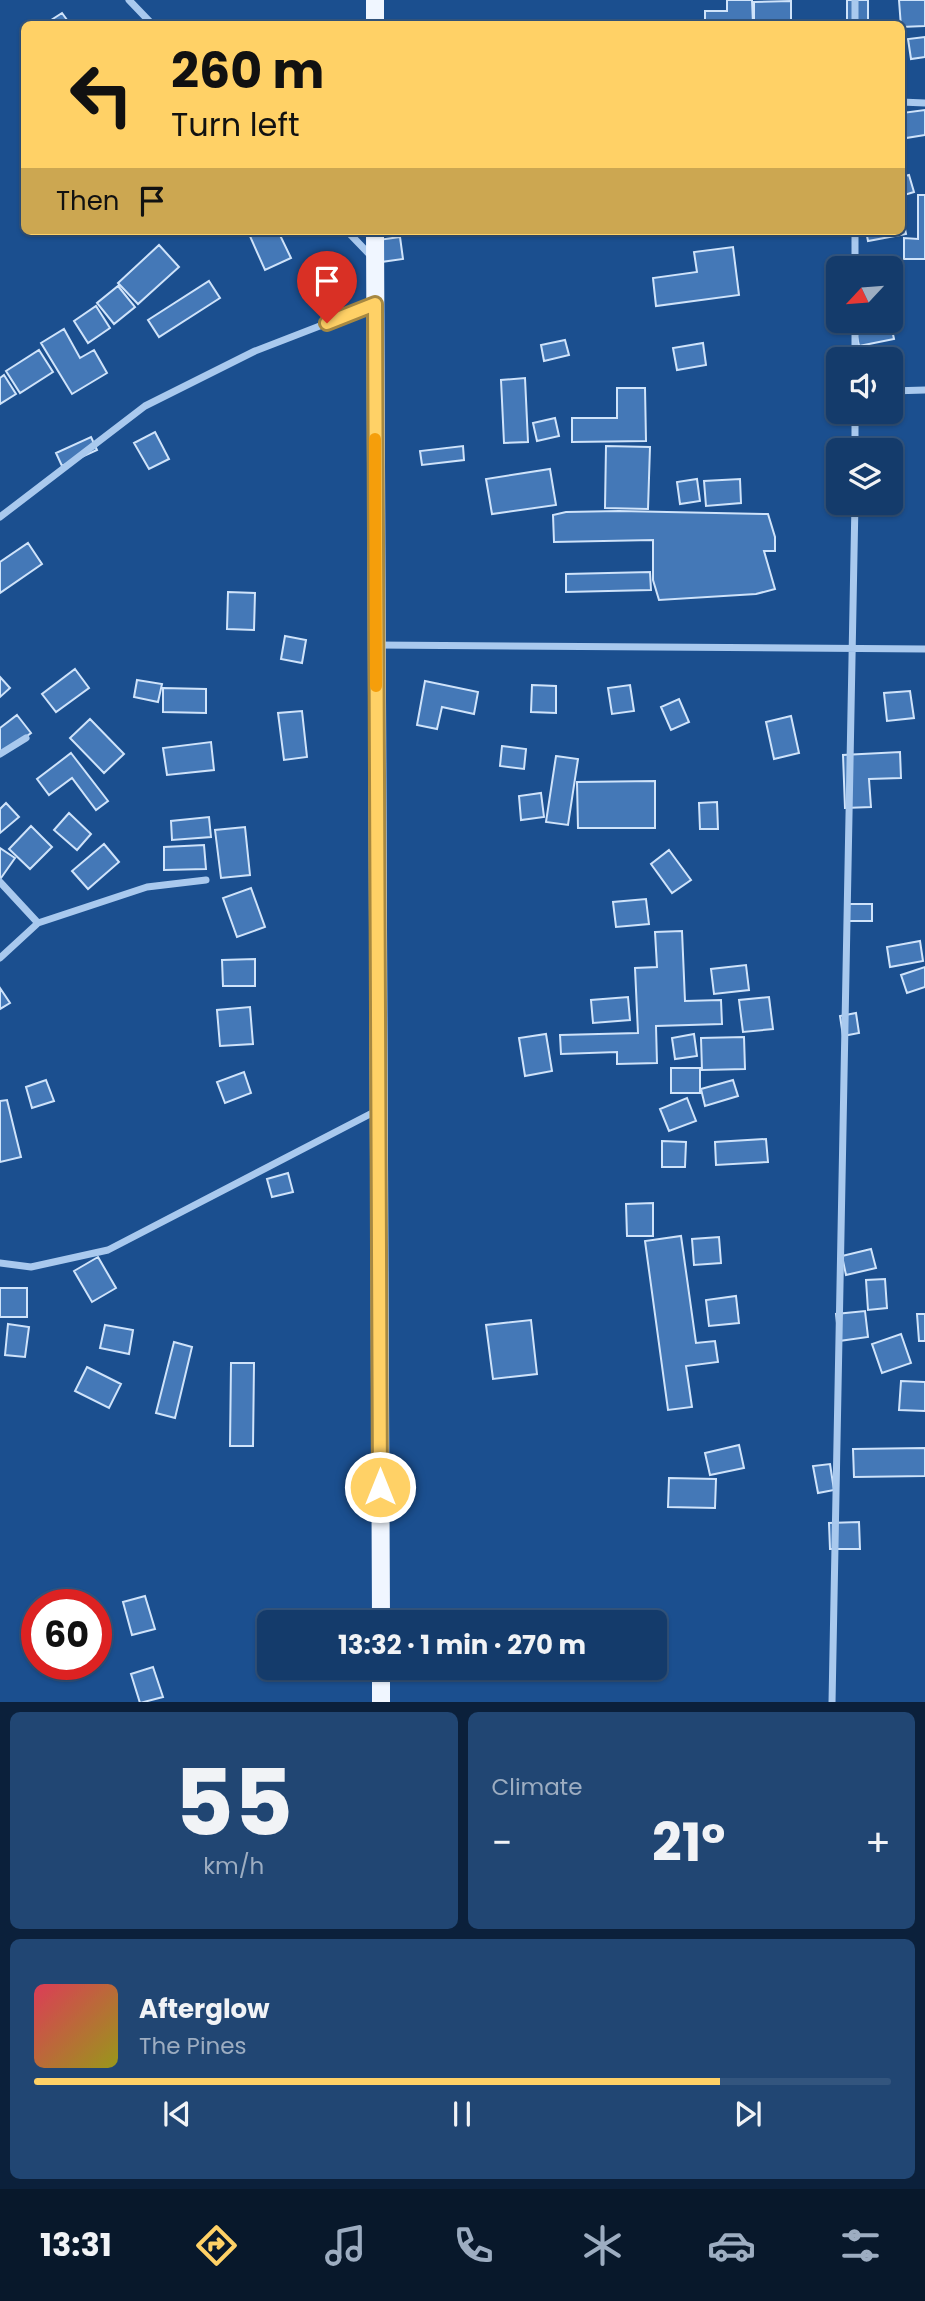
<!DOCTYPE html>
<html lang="en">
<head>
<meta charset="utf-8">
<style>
  body { margin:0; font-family:Poppins,sans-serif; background:#214673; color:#f1f3f6; height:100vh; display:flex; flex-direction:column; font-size:26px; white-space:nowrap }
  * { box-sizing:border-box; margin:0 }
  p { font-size:23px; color:#9dadc1 }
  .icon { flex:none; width:38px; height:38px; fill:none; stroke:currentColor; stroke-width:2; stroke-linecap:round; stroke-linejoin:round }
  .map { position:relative; height:1702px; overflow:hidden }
  .drawer { display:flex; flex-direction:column; gap:10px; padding:10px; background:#0b203b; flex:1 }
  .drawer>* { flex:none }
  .banner { position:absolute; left:21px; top:21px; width:884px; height:214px; border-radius:10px; box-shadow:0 2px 5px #0004,0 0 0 2px #33557e; background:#ffd166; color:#111; overflow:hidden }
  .needle { width:46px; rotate:244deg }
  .buttons { position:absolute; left:826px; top:256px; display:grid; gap:14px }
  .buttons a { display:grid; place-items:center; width:77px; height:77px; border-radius:10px; background:#143b6b; box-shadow:0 2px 5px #0004,0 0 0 2px #33557e; font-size:35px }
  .speed { position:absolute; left:21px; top:1589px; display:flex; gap:14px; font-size:35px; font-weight:700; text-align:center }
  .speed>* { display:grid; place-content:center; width:91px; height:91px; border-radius:50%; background:#143b6b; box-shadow:0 2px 5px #0004,0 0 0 2px #33557e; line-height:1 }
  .speed .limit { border:10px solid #d22; background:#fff; color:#111 }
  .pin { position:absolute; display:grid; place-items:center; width:60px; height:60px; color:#fff; margin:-72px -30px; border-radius:50% 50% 50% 0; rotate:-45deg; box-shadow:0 0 7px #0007 }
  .pin .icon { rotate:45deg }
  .me { position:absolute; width:77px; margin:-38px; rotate:0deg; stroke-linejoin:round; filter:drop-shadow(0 0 5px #0008) }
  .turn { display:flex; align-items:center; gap:24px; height:147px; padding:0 35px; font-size:32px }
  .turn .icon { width:91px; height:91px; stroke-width:2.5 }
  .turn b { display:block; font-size:49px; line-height:60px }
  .then { display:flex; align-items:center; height:66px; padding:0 35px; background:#0003; gap:14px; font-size:26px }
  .big { font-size:52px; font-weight:700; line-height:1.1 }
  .drawer .widget { flex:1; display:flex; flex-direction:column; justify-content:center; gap:10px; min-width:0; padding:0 24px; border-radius:10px; background:#214673 }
  .drawer .dial { align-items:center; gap:0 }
  .dial b { font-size:91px; line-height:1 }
  .song { display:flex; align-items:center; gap:21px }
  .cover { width:84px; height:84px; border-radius:10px; background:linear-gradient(135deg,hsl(350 70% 55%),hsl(60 70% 35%)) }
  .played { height:7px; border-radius:4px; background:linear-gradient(90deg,#ffd166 80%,#33557e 80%) }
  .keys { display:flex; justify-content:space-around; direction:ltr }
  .heat { display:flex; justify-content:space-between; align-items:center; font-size:38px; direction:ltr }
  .drawer .tiles { flex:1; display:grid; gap:10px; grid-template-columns:1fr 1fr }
  .widget:last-child { grid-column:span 2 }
  .trip { position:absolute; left:257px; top:1610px; width:410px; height:70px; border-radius:10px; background:#143b6b; box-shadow:0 2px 5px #0004,0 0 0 2px #33557e; font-weight:700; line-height:70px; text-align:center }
  .tabs { display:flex; height:112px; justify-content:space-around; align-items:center; background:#08182b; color:#9dadc1 }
  .tabs .icon { width:49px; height:49px }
  .tabs .active { color:#ffd166 }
  .tabs b { font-size:32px; color:#f1f3f6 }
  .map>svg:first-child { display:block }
</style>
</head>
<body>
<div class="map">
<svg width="925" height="1703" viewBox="0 0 925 1703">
  <rect width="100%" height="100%" fill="#1b4f8f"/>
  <!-- building -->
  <path fill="#4478b7" stroke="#cfe3fa" stroke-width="2" d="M 727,0 L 752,0 L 753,24 L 705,24 L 705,11 L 727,11 Z
    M 847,0 L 868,0 L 868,24 L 847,24 Z
    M 899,0 L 925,0 L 925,26 L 901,27 Z
    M 791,1 L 791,24 L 754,24 L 754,2 Z
    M 62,13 L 70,24 L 45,24 Z
    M 925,37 L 925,57 L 911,59 L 908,39 Z
    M 925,110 L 925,135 L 906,138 L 902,113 Z
    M 901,149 L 905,149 L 906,169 L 901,169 Z
    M 909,175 L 914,192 L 901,196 L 901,177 Z
    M 918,195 L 925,195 L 925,259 L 904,259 L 904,238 L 918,239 Z
    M 902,214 L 906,234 L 868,241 L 866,231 L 901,231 Z
    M 254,231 L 278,231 L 291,258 L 265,270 L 249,234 Z
    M 400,237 L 403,259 L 381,262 L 378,240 Z
    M 159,245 L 179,267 L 138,304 L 118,283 Z
    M 733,247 L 739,295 L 656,306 L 653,278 L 697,272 L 694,252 Z
    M 209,281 L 220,298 L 159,337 L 148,320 Z
    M 118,286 L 135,307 L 114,324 L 97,303 Z
    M 96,306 L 110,328 L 88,343 L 74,321 Z
    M 865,320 L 890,320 L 894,339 L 859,346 L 854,323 Z
    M 64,329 L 80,358 L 94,350 L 107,373 L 72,394 L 41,343 Z
    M 565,340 L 569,355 L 544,361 L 541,345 Z
    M 703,343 L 706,365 L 677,370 L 673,348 Z
    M 39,350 L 53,372 L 20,393 L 6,371 Z
    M 4,375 L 16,394 L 0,404 L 0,378 Z
    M 525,378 L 528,442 L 504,443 L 501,380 Z
    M 617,388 L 645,388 L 646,441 L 572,442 L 572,418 L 617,418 Z
    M 555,418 L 559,436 L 537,441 L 533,423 Z
    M 155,432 L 169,459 L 149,469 L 134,443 Z
    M 91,437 L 97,450 L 62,466 L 56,453 Z
    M 463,446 L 464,460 L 422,465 L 420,451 Z
    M 606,446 L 650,447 L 648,509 L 605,508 Z
    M 550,469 L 556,505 L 492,514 L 486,479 Z
    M 697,479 L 700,501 L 680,504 L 677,482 Z
    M 740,479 L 741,503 L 706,506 L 704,481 Z
    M 619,511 L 768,514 L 775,537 L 775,551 L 764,551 L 775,589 L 756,594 L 659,600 L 653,580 L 653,540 L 554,542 L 553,515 L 566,512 Z
    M 28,543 L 42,564 L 0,593 L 0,562 Z
    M 650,572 L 651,590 L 566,592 L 566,574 Z
    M 228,592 L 255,593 L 254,630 L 227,629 Z
    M 285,636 L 306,640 L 302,663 L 281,659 Z
    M 75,669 L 89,688 L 56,712 L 42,694 Z
    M 0,677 L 10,688 L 0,697 Z
    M 137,680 L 162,684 L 158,702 L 134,697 Z
    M 425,681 L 478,692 L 474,714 L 442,707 L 437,729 L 417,725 Z
    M 532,685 L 556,686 L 556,713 L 531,712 Z
    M 630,685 L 634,711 L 612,714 L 608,688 Z
    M 163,688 L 206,689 L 206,713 L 163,712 Z
    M 910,691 L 914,718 L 887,721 L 884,693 Z
    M 679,699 L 689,722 L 671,730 L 661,707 Z
    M 302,711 L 307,757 L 284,760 L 278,713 Z
    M 17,715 L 31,733 L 0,756 L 0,728 Z
    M 791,716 L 799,753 L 774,759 L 766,722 Z
    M 90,719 L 124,754 L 104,773 L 70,738 Z
    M 211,742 L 214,770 L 167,775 L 163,748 Z
    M 502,746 L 526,749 L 524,769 L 500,766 Z
    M 900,752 L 901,778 L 869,779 L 871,807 L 845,808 L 843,755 Z
    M 71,753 L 108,801 L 96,810 L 72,778 L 49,795 L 37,779 Z
    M 556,756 L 578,759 L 568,825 L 546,822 Z
    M 655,781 L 655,828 L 578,828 L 577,782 Z
    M 541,793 L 544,817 L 521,820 L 519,796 Z
    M 717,802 L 718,829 L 700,829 L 699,803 Z
    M 6,803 L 19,817 L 0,833 L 0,809 Z
    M 69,813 L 91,834 L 77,850 L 54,830 Z
    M 209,817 L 211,837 L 172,840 L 171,821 Z
    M 31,826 L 52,847 L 30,869 L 9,849 Z
    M 245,827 L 250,875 L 221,878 L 215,830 Z
    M 104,844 L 119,862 L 88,889 L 72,871 Z
    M 204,845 L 206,869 L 164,870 L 164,847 Z
    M 0,848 L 15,858 L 1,878 L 0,877 Z
    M 669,850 L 691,880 L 672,893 L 651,864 Z
    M 251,888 L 265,927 L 237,937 L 223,898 Z
    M 646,899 L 649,924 L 616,927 L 613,902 Z
    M 845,904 L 872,904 L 872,921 L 845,921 Z
    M 682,931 L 685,1001 L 721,1000 L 722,1024 L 656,1026 L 657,1063 L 617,1064 L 617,1052 L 561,1054 L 560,1035 L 638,1033 L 635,968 L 657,967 L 655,932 Z
    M 920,941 L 923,961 L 890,967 L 887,947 Z
    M 255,959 L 255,986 L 223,986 L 222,960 Z
    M 746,965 L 749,990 L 714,994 L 711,969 Z
    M 925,967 L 925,987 L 907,993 L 901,975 Z
    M 0,988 L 10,1003 L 0,1009 Z
    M 628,997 L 630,1020 L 593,1023 L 591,1000 Z
    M 769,997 L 773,1029 L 743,1032 L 739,1000 Z
    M 250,1007 L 253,1044 L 220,1046 L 217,1010 Z
    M 856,1013 L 859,1033 L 843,1036 L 840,1016 Z
    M 546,1034 L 552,1071 L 525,1076 L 519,1038 Z
    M 694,1034 L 697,1056 L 675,1059 L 672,1038 Z
    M 744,1037 L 745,1069 L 702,1070 L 701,1038 Z
    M 671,1068 L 700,1068 L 700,1093 L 671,1093 Z
    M 244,1072 L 251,1093 L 225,1103 L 217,1082 Z
    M 46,1080 L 54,1101 L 32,1108 L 26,1087 Z
    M 733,1080 L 738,1096 L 705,1106 L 701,1089 Z
    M 687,1098 L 696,1121 L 669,1131 L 660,1109 Z
    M 7,1100 L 21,1157 L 0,1162 L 0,1101 Z
    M 766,1139 L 768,1162 L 716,1165 L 715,1142 Z
    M 662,1141 L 686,1142 L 685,1167 L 662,1167 Z
    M 288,1173 L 293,1192 L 272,1197 L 267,1179 Z
    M 653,1203 L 653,1236 L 627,1236 L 626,1204 Z
    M 681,1236 L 696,1343 L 715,1341 L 718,1362 L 686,1366 L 692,1407 L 668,1410 L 645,1241 Z
    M 719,1237 L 721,1263 L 694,1265 L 692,1239 Z
    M 871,1249 L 876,1268 L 846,1275 L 842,1256 Z
    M 98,1257 L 116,1288 L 92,1302 L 74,1271 Z
    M 885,1279 L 887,1308 L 868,1310 L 866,1280 Z
    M 0,1288 L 27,1288 L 27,1317 L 0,1317 Z
    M 736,1296 L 739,1323 L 709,1326 L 706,1300 Z
    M 865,1311 L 868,1337 L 839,1341 L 836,1314 Z
    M 917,1314 L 925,1314 L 925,1341 L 919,1341 Z
    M 531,1320 L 537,1374 L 493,1379 L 486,1325 Z
    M 8,1324 L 29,1327 L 25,1357 L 5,1355 Z
    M 105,1325 L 133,1330 L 129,1354 L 100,1348 Z
    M 901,1334 L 911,1363 L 882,1373 L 872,1344 Z
    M 174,1342 L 192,1347 L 175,1418 L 156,1413 Z
    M 231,1363 L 254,1363 L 253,1446 L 230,1446 Z
    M 87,1367 L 121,1384 L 109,1408 L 75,1391 Z
    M 901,1381 L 925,1382 L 925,1411 L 899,1410 Z
    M 739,1445 L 744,1468 L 710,1475 L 705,1453 Z
    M 925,1448 L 925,1476 L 854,1477 L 853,1449 Z
    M 830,1464 L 834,1490 L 818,1493 L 813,1466 Z
    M 669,1478 L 716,1479 L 715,1508 L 668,1507 Z
    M 859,1522 L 860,1549 L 830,1549 L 829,1523 Z
    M 145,1596 L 155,1629 L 132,1635 L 123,1602 Z
    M 153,1667 L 163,1697 L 140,1703 L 131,1674 Z"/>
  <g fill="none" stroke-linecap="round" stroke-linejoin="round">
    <!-- street -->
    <path stroke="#a9c9ee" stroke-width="7" d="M 129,0 L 152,24
      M 855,24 L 855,0
      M 901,102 L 925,103
      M 347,231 L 371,256
      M 855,268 L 855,231
      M 855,359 L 855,320
      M 891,391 L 925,390
      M 855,450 L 855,411
      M 0,517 L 145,406 L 255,351 L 374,305
      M 376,645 L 925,649
      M 0,754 L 26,738
      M 0,882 L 38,923
      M 0,958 L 38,923 L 147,887 L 206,880
      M 0,1263 L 31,1267 L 108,1250 L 376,1111
      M 832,1703 L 855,502"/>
    <!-- primary -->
    <path stroke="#f0f6ff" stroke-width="18" d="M 375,0 L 375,24
      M 375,231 L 381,1622
      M 381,1668 L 381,1703"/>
  </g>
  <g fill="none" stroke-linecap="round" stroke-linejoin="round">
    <!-- route casing -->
    <g stroke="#a68842" stroke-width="18">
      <path id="route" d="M 327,323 L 375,304 L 380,1487"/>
    </g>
    <!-- route -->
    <use href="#route" stroke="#ffd166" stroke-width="12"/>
    <!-- slow -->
    <path stroke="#f59e0b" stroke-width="12" d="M 375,439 L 376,686"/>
  </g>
</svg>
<div class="buttons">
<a><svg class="needle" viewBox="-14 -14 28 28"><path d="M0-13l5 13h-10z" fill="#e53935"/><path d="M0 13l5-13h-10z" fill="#9dadc1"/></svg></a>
<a><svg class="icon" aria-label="sound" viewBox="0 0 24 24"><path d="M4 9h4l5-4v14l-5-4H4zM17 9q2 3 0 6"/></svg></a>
<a><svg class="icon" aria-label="layers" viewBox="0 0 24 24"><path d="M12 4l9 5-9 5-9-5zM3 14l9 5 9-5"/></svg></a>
</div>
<div class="speed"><div class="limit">60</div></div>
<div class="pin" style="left:327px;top:323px;background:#d93025"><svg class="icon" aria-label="arrive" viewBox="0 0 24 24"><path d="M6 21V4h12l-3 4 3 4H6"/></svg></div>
<svg class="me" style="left:380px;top:1487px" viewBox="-20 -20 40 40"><circle r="17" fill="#ffd166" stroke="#fff" stroke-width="3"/><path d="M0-11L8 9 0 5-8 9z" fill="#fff"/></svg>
<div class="trip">13:32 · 1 min · 270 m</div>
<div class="banner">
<div class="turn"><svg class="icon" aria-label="left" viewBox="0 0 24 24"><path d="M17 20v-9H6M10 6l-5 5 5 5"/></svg><div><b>260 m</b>Turn left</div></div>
<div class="then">Then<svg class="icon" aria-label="arrive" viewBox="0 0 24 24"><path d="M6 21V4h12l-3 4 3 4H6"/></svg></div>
</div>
</div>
<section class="drawer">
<div class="tiles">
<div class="widget dial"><b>55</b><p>km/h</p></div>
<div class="widget"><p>Climate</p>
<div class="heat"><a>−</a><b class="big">21°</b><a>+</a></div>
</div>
<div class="widget">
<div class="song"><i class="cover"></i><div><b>Afterglow</b><p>The Pines</p></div></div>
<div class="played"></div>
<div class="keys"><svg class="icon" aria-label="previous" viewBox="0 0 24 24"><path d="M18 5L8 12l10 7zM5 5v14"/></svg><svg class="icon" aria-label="pause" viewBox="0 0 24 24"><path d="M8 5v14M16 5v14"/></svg><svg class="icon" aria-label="next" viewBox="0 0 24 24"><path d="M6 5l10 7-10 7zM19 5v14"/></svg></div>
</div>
</div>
</section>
<nav class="tabs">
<b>13:31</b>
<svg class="icon active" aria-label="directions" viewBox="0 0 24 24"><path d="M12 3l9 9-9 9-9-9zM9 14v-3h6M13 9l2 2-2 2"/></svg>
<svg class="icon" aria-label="music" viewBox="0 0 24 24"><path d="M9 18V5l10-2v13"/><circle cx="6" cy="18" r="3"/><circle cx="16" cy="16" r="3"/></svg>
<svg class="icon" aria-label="phone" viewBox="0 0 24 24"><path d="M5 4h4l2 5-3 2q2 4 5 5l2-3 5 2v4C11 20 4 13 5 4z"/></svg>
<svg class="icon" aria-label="climate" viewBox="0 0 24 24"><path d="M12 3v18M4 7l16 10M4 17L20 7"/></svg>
<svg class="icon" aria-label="car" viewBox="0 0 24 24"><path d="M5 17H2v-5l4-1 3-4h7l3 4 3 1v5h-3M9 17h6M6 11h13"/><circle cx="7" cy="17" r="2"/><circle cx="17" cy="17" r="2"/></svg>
<svg class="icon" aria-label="filters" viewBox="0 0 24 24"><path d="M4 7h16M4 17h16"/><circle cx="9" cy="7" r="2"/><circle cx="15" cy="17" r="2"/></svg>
</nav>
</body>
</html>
